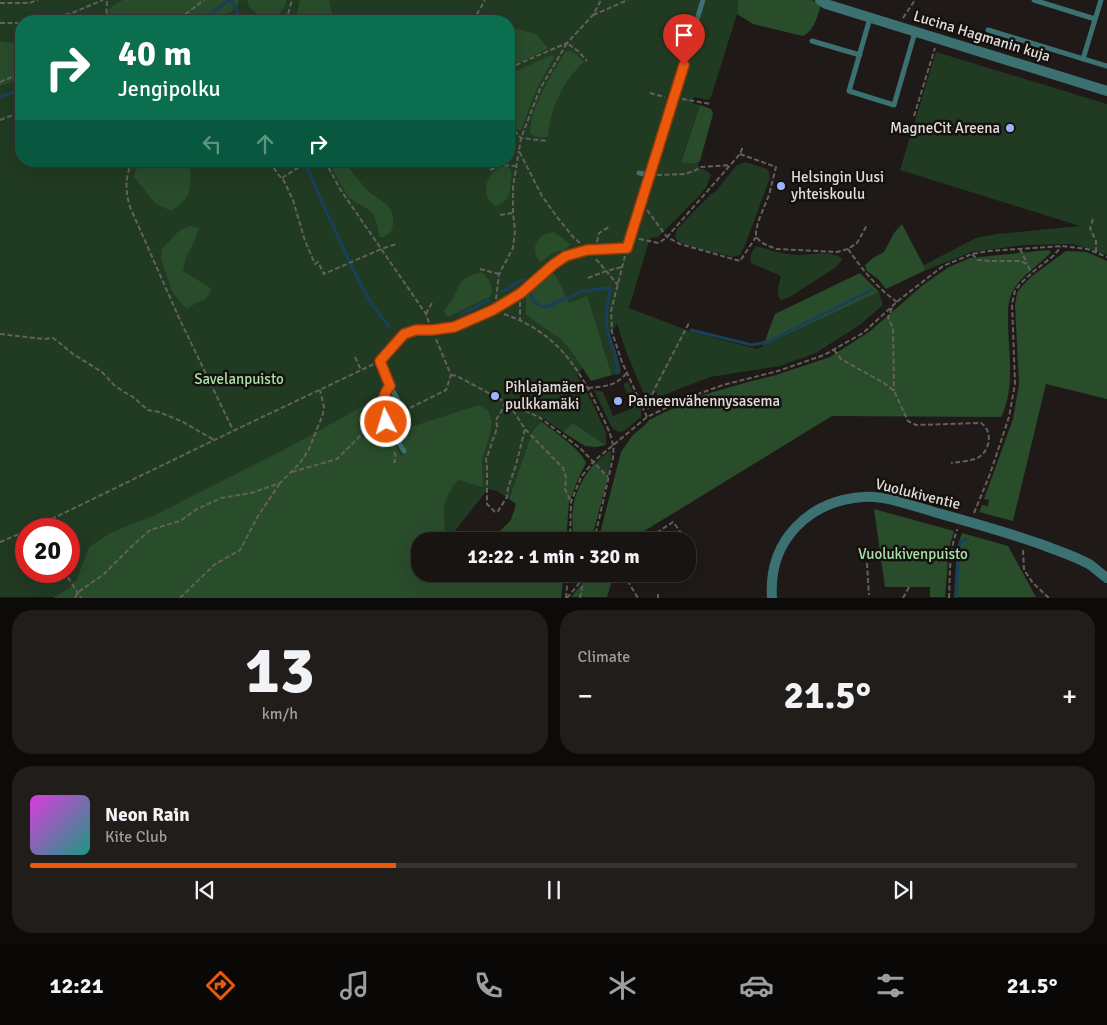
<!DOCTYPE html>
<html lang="en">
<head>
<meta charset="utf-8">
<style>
  body { margin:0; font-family:Signika,sans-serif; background:#201d1b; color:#f1f3f6; height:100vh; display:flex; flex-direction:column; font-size:19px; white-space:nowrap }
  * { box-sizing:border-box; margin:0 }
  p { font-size:16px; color:#9e9e9f }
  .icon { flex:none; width:28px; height:28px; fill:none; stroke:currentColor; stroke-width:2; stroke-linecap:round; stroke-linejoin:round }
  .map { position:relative; height:598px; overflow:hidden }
  .side { display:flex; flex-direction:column; gap:12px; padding:12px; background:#0d0b0a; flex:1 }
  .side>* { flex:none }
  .top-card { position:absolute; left:15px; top:15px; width:500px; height:152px; border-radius:20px; box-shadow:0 5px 20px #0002,0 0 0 1px #363332; background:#0b6e4f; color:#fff; overflow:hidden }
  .speed { position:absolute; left:15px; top:518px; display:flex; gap:10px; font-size:25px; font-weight:700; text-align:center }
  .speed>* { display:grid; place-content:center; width:65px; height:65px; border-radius:50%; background:#171412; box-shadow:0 5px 20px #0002,0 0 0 1px #363332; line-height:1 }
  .speed .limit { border:8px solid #d22; background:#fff; color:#111 }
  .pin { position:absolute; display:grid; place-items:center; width:42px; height:42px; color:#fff; margin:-51px -21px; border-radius:50% 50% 50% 0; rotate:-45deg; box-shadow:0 0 5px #0007 }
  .pin .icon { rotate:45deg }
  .me { position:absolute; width:55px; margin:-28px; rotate:355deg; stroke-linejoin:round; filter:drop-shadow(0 0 4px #0008) }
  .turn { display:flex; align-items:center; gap:18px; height:105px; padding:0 20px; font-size:22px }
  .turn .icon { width:65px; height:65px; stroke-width:2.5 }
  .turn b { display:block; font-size:35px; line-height:42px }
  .lanes { display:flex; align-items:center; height:48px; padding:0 20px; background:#0003; justify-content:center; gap:25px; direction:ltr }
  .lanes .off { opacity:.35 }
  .big { font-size:38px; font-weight:700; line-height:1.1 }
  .side .card { flex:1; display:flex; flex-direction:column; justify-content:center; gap:8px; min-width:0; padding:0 18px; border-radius:20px; background:#201d1b }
  .side .dial { align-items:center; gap:0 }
  .dial b { font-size:65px; line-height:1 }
  .song { display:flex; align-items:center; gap:15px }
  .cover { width:60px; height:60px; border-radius:8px; background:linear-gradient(135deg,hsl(300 70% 55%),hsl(170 70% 35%)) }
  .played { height:5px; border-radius:2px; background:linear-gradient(90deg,#ea580c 35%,#363332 35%) }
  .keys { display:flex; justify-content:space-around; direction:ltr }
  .heat { display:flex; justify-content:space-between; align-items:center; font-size:28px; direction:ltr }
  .side .tiles { flex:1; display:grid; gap:12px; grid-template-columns:1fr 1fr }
  .card:last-child { grid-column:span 2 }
  .trip { position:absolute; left:411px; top:532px; width:285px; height:50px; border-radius:20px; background:#171412; box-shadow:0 5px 20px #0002,0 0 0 1px #363332; font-weight:700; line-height:50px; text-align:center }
  .menu { display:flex; height:80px; justify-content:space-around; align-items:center; background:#090807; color:#9e9e9f }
  .menu .icon { width:35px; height:35px }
  .menu .selected { color:#ea580c }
  .menu b { font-size:22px; color:#f1f3f6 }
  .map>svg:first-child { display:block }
</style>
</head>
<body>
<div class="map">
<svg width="1107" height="598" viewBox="0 0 1107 598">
  <rect width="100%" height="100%" fill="#1f1a18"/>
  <!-- green -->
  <path fill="#213a22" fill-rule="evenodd" d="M 0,0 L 738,0 L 737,14 L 711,97 L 708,100 L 694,97 L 692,103 L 700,105 L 681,161 L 692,164 L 700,161 L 698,165 L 700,169 C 706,169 707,171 711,175 L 706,188 L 696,199 L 658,237 L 650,238 L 629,308 L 689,331 L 757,349 L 879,292 L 883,305 L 861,324 L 816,353 L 780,366 L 710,377 L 661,396 L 656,392 L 646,399 L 627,354 L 617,324 L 610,333 L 621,369 L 620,374 L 612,375 L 602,343 L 577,375 L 592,402 L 606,433 L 606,445 L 573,423 L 563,432 L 543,418 L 532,432 L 509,499 L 497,491 L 488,489 L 447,541 L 420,541 L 420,574 L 403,597 L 0,597 ZM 21,21 L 509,21 L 509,161 L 21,161 ZM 26,529 L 69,529 L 69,571 L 26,571 Z
    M 936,52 L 1107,104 L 1107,255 L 1073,244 L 1023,245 L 972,252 L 926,270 L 924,265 L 976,238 L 997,234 L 1080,226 L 900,170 Z
    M 745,162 L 767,169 L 769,173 L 770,178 L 745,245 L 740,255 L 732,257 C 721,253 685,247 677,240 C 674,236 676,233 677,229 L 710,195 L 716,191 L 736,166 Z
    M 756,246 C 770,250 786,255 800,255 C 815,254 830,250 843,259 L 836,267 L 788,298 L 781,300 C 775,294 779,284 781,277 L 779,275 L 751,263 C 749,257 752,251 756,246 Z
    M 628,382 L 641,409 L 641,417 L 624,431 L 618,432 L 612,428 L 610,424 L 594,390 L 603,392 L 613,416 L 633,408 L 623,384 Z
    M 609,451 L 611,452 L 611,459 L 608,477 L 594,464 Z"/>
  <!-- forest -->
  <path fill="#294c2b" d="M 123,0 L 239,0 L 237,8 L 216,21 L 100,21 L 112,6 Z
    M 248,0 L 286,0 L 286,5 L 276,18 L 263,19 L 249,7 L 247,1 Z
    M 300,0 L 329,0 L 334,21 L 295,21 Z
    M 738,0 L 812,0 L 821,5 C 817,16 815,30 803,36 L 753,24 L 737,14 Z
    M 509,28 L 518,29 L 536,34 L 548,48 L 530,58 L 509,66 Z
    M 0,42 L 21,43 L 21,79 L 0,86 Z
    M 566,51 C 574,51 579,57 584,62 C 563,81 550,109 548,137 C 541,138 535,138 530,133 C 529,109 553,72 566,51 Z
    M 552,55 L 554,57 L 536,90 L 521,130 L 518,130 L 509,122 L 509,73 L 518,70 Z
    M 700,105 L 711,109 L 713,114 L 700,161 L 692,164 L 681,162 Z
    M 141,161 L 190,161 C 191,185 194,197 171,211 L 155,203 L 134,177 L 135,172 Z
    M 339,161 L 344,162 C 352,171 359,181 367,190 C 379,202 394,202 393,222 C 393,230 391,233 384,237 L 379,237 L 377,224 L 373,214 L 369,210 L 349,198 L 332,169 Z
    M 506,167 L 510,168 C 512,172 512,175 511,180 C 510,194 509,201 495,206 C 491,203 488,200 487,196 C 484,187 489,173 497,169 C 499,167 503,167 506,167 Z
    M 902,224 L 926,270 L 886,289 L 878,279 L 867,271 L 865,265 L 873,258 L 884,252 L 894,233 Z
    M 191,226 L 199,228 L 195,240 L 186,257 L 183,271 L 212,289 L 206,299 L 196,303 L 187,309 L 179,301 L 171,289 L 161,259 L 162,249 L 171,239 L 180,230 Z
    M 554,232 L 565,240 L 570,244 C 566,251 562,250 556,252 C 550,254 545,259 541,262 C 531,255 534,239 545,234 C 547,233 552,233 554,232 Z
    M 1049,250 L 1051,252 C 1039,266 1021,275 1013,291 C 1007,302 1008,313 1008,325 C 1009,355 1015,390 1001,417 L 832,416 L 628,541 L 598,541 L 621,452 L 632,436 L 645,425 L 649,420 L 696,397 L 748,382 L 776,375 L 830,357 L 869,332 L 923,285 L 949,267 L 970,258 Z
    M 1066,251 L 1087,252 L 1107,261 L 1107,399 L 1046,384 L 1013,521 L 979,512 L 982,505 L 988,506 L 989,500 L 984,499 L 1013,419 L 1019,384 L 1015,305 L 1017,293 L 1021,287 L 1032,276 Z
    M 551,271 L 556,276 L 569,303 L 587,296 L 612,375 L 591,381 C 582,368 571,347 558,337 C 547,329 537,324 526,314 L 526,296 Z
    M 477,273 L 483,273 C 489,280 494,287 491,296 L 448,317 L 444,312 C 447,306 450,303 453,298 C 462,282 458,280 477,273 Z
    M 860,273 L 879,292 L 763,346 L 775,314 Z
    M 478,405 L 488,410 L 492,421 L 490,434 L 482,461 L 483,487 L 458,480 C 439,503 444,514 446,541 L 420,541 L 420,574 L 442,574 L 451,581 L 464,582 L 471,574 L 564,574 L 561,598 L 53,598 L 69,588 L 77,579 L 89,547 L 112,532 L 153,516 L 293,445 L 363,406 L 380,418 L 401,456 L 407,452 L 396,432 Z
    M 541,421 C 553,431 581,449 586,463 L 578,479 L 569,503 L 566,541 L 490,541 L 511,520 L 516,504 L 509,499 L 532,432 Z
    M 573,423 L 606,445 L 596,447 L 585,446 L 563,432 Z
    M 594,464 L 608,477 L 591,541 L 573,541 C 573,529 571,514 574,502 C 577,488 585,475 594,464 Z
    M 874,509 L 954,531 L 949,548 L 945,597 L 930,597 L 930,587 L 885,587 Z
    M 962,533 L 1008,546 L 1036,597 L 954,597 L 957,547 Z
    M 590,574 L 614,574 L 607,597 L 571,597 Z"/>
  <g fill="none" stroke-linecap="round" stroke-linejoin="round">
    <!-- stream -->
    <path stroke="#18405d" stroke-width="3" d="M 231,0 L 242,21
      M 201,21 L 229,0
      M 0,97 L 21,89
      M 304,161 C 318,193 332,225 347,256 C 359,282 370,305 389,326
      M 503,291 C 511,289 517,280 525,280 L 526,282
      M 530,293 L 531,294 C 534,303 537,306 546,307 L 583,291 L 609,288 L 610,289 C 607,303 605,315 607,329 C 610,344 619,357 617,372
      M 462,313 L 472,309 L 489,300
      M 691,330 L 752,345 L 767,342 L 871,290
      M 956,598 L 959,546 L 962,541 L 966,539"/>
    <!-- path -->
    <path stroke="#64605e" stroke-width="2" stroke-dasharray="5 2.5" stroke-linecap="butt" d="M 0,3 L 29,3 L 38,0
      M 593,15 L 628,0
      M 903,18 L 915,0
      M 36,21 L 72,13 L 103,0
      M 106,21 L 107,0
      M 172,21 L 183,16 L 204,0
      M 286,21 L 292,0
      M 473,21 L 485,0
      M 0,23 L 21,23
      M 509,68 L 567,43 L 593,15 L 601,0
      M 0,82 L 21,73
      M 650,93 L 665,97
      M 682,99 L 711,104
      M 914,116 L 935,48
      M 0,120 L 21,112
      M 509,125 L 521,138 L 547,141
      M 740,154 L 776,167 L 769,195 L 758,222 L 756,232 L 756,237 L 762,243 L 776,249 L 837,252 L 848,249 L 857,243 L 867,225
      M 132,161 C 125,178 125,190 130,207 L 180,320 L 233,430
      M 270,161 L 277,173 L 284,181 L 293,200 L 305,241 L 315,264 L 318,262 L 324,274 L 381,249 L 397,244
      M 325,161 L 340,189 L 426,314 L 429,323
      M 490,170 L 502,165 L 517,166
      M 657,175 L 685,174 L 696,170 L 701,167 L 730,165
      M 282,178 L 308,161
      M 647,210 L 667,237 L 680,244 L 740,261 L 756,237
      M 500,215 L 512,213
      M 1093,219 L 1090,228 L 1096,241 L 1096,252
      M 639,239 L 659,243 L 667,237 L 740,154 L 743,146
      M 597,242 L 599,233 L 609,227
      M 580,243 L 574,238 L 557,217 L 542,196 L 519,151 L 521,138 L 540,89 L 567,43 L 578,51 L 587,61
      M 848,249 C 862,269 877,288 897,302
      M 1020,249 L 1027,263
      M 972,254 L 978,260 L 990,261 L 1020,261 L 1025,263 L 1028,266 L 1031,273
      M 625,256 L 611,311 L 612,332 L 622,362 L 647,417
      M 596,259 L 618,285
      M 480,269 L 499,274
      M 588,278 L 606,271 L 622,267
      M 496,299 L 499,274 L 513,248 L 515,230 L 513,213 L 513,187 L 519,151
      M 520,302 L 520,320
      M 892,308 L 888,317 L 893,329 L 894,391
      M 426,314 L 433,301
      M 504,314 C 555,332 576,363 599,410 C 604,420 612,435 613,446 C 614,450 613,454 613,458 L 594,541
      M 0,334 L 44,339 L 53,338 L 61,344 L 73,354 L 102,372 L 114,385 L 124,392 L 133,397 L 148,410 L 159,412 L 183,422 L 214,440
      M 834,350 L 841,359 L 884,383 L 894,391 L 908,421 L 916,425 L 981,423 C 994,431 990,454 975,459 C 968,461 959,462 951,463
      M 355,357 L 361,370
      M 451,375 L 457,376 L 509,404 L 539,417 L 580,448 L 608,477
      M 588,388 C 606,386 614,387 627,373
      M 505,402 L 502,410 L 496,420 L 497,426 L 495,435 L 492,441 L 490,449 L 486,459 L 487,467 L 487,504 L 495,512 L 498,511 L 507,497 L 508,488 L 516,465 L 525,429
      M 509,404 L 525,429 L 563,468 L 566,477 L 565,489 L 571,502
      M 649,407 L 658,394
      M 410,408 L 446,390 L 451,375 L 436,339
      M 648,409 L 649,403 L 654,390 L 690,321
      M 394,452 L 396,457 L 394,463
      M 292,472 L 337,459 L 378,418
      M 974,513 L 990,474 L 1009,417 L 1015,384 L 1012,304 L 1015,291 L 1020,284 L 1034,271 L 1053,256 L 1061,247
      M 42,524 L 44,529
      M 31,529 L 233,431 L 374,364
      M 570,541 L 571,502 L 581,477 L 594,461 L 647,417 L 687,398 L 723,385 L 778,371 L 824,355 L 863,333 L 899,300 L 943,266 L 972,254 L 989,251 L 1062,246 L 1087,249 L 1107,257
      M 644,541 L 673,522 L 682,534 L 670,541
      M 0,542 L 26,531
      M 1023,550 L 1024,570 L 1033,583 L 1049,598
      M 867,563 L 869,595
      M 64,571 L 81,598
      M 624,574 L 624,575 L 638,598
      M 658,594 L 658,598
      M 75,598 L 77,593 L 104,574 L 130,548 L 150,530 L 180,521 L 197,509 L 221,498 L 251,493 L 280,483 L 300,463 L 309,449 L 323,414 L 324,407 L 320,390
      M 180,598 L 214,565 L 240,550 L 258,516 L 280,483
      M 566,598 L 568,574
      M 567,598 L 587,574
      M 580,598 L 584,578
      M 903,598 L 909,587
      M 949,598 C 950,575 949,551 957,530 L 958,530"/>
    <!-- service -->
    <path stroke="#3b7170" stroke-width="5" d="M 1034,0 L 1095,19
      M 870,18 L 849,91 L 894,105 L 915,32
      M 988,30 L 1107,66
      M 812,41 L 860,55
      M 1083,59 L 1101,0
      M 639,173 L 649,175
      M 390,386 C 373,406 393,433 404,451
      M 404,411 L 390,386 L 380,361 L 404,335 L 417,330 L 432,330 L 454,327 L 493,310 L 521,293 L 554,264 L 566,256 L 587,250 L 627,248 L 703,0"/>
    <!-- minor -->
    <path stroke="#3b7170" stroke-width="10" d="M 820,0 L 826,4 L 1107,91
      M 772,598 C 768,541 808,501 863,497 C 884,495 913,506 934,512 C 970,522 1007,532 1043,545 C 1058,551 1074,556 1089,564 C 1095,568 1101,574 1107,578"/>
  </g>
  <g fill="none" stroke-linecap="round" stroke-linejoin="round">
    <!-- route casing -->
    <g stroke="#983908" stroke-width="12">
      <path id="route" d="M 386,422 C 384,409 380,397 390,386 L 380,361 L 404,334 L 416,330 L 432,330 L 454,327 L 493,310 L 521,293 L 554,264 L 566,256 L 587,250 L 627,248 L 684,65"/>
    </g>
    <!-- route -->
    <use href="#route" stroke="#ea580c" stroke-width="9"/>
  </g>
  <!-- markers -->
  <g fill="#9bb5fd" stroke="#15110f" stroke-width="2">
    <circle cx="1010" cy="128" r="5"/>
    <circle cx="781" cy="186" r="5"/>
    <circle cx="495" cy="396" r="5"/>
    <circle cx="618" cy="401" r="5"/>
  </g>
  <g text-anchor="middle" stroke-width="5" stroke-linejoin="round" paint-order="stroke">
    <!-- street labels -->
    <g font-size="15" fill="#e0dddb" stroke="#15110f">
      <text transform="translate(982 36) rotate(17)" y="5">Lucina Hagmanin kuja</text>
      <text transform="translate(918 494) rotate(14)" y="5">Vuolukiventie</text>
    </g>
    <!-- poi labels -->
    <g font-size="15" fill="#e0dddb" stroke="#15110f" text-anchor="start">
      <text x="1000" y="133" text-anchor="end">MagneCit Areena</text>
      <text x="791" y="182">Helsingin Uusi<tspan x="791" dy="17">yhteiskoulu</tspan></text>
      <text x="505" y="392">Pihlajamäen<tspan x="505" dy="17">pulkkamäki</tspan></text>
      <text x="628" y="406">Paineenvähennysasema</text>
    </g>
    <!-- park labels -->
    <g font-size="15" fill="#a7e1a8" stroke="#15110f">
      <text x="239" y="384">Savelanpuisto</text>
      <text x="913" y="559">Vuolukivenpuisto</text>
    </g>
  </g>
</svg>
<div class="speed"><div class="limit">20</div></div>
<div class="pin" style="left:684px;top:65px;background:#d93025"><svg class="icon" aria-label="arrive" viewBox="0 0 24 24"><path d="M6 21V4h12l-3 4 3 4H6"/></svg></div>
<svg class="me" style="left:386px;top:422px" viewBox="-20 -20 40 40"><circle r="17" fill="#ea580c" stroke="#fff" stroke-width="3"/><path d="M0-11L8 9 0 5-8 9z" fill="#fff"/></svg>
<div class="trip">12:22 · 1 min · 320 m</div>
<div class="top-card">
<div class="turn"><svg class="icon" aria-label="right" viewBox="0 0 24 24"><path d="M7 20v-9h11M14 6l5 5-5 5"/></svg><div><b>40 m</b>Jengipolku</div></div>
<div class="lanes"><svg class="icon off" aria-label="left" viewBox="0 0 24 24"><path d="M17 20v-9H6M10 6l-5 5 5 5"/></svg><svg class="icon off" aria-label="ahead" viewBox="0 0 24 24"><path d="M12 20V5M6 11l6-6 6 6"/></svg><svg class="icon" aria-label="right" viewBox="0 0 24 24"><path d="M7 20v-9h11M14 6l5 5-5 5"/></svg></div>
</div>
</div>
<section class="side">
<div class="tiles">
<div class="card dial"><b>13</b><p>km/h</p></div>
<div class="card"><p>Climate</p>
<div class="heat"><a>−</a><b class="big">21.5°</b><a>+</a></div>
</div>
<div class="card">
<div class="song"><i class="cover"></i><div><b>Neon Rain</b><p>Kite Club</p></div></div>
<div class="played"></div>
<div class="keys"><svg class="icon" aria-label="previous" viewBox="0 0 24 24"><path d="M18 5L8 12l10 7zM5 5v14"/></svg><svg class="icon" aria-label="pause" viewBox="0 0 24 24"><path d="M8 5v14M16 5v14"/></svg><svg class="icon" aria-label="next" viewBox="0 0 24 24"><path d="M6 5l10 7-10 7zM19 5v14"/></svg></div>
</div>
</div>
</section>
<nav class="menu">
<b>12:21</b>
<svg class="icon selected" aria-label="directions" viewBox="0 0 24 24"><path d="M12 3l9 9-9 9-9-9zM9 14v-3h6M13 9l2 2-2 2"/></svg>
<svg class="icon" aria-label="music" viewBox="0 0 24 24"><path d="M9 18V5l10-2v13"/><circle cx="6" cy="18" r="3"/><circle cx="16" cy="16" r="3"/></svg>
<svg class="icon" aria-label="phone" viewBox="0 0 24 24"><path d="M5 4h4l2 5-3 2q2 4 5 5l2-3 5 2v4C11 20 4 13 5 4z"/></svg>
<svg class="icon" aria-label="climate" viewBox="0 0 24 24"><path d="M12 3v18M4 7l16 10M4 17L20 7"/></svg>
<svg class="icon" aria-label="car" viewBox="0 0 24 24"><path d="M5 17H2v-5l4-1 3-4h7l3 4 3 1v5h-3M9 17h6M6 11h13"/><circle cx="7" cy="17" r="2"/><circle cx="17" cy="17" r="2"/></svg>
<svg class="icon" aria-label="filters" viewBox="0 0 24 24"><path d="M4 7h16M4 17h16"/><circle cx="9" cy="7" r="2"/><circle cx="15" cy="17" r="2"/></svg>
<b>21.5°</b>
</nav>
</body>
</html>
